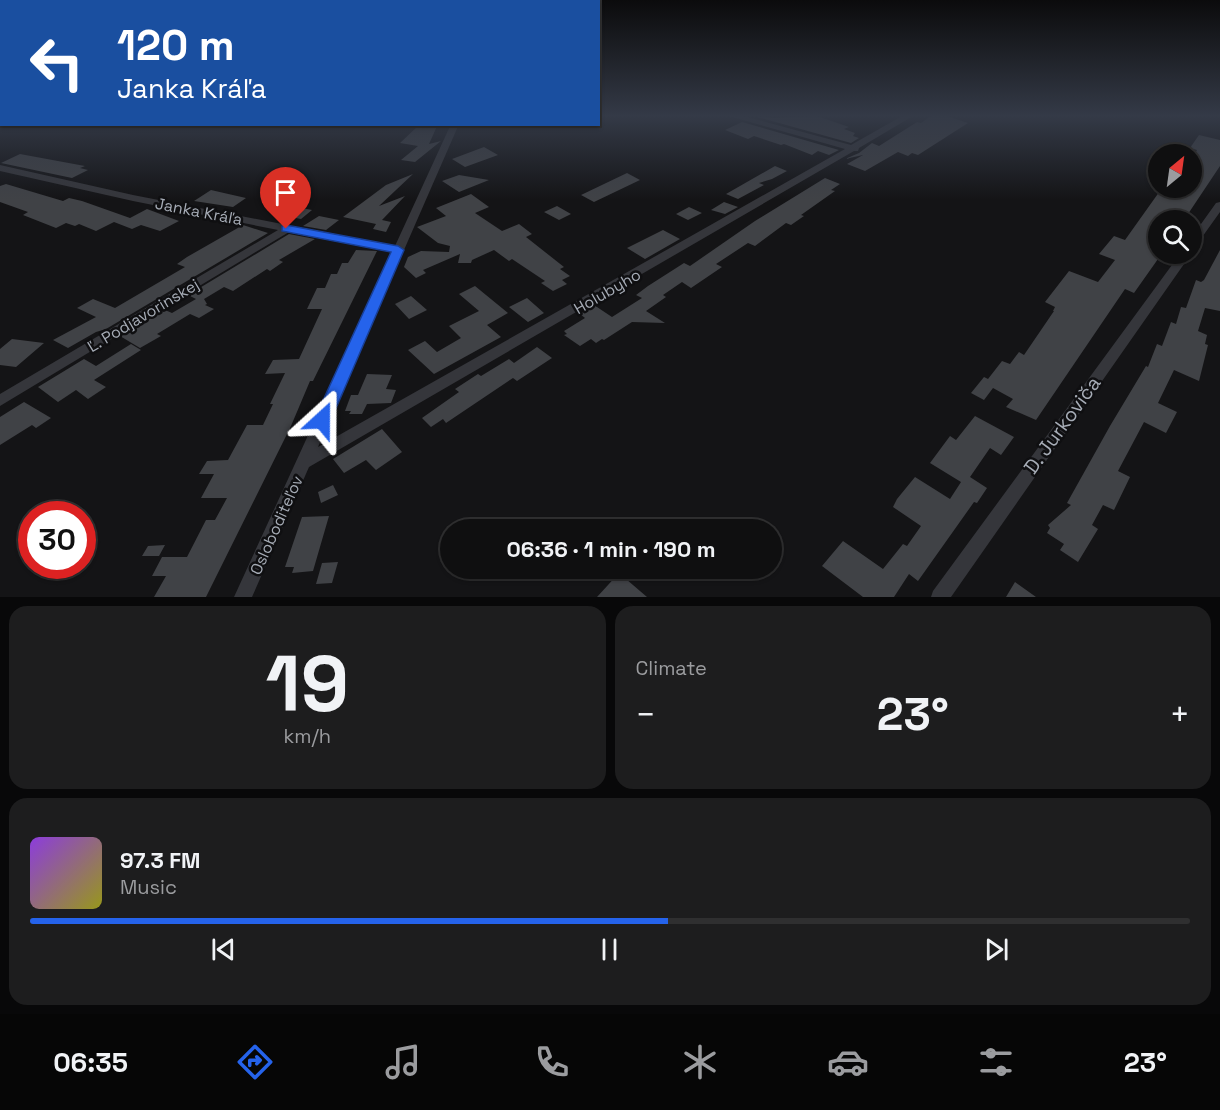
<!DOCTYPE html>
<html lang="en">
<head>
<meta charset="utf-8">
<style>
  body { margin:0; font-family:"Space Grotesk",sans-serif; background:#1d1d1e; color:#f1f3f6; height:100vh; display:flex; flex-direction:column; font-size:22px; white-space:nowrap }
  * { box-sizing:border-box; margin:0 }
  p { font-size:20px; color:#9b9c9f }
  .icon { flex:none; width:33px; height:33px; fill:none; stroke:currentColor; stroke-width:2; stroke-linecap:round; stroke-linejoin:round }
  .map { position:relative; height:597px; overflow:hidden }
  .panel { display:flex; flex-direction:column; gap:9px; padding:9px; background:#080809; flex:1 }
  .panel>* { flex:none }
  .banner { position:absolute; left:0px; top:0px; width:600px; height:126px; box-shadow:0 2px 4px #0004,0 0 0 2px #2f2f30; background:#1a4fa0; color:#fff; overflow:hidden }
  .needle { width:39px; rotate:29deg }
  .tools { position:absolute; left:1148px; top:144px; display:grid; gap:12px }
  .tools a { display:grid; place-items:center; width:54px; height:54px; border-radius:50%; background:#0f0f10; box-shadow:0 2px 4px #0004,0 0 0 2px #2f2f30; font-size:30px }
  .speed { position:absolute; left:18px; top:501px; display:flex; gap:12px; font-size:30px; font-weight:700; text-align:center }
  .speed>* { display:grid; place-content:center; width:78px; height:78px; border-radius:50%; background:#0f0f10; box-shadow:0 2px 4px #0004,0 0 0 2px #2f2f30; line-height:1 }
  .speed .limit { border:9px solid #d22; background:#fff; color:#111 }
  .pin { position:absolute; display:grid; place-items:center; width:51px; height:51px; color:#fff; margin:-62px -26px; border-radius:50% 50% 50% 0; rotate:-45deg; box-shadow:0 0 6px #0007 }
  .pin .icon { rotate:45deg }
  .me { position:absolute; width:66px; margin:-33px; rotate:24deg; stroke-linejoin:round; filter:drop-shadow(0 0 4px #0008) }
  .turn { display:flex; align-items:center; gap:21px; height:126px; padding:0 18px; font-size:27px }
  .turn .icon { width:78px; height:78px; stroke-width:2.5 }
  .turn b { display:block; font-size:42px; line-height:51px }
  .big { font-size:45px; font-weight:800; line-height:1.1 }
  .panel .tile { flex:1; display:flex; flex-direction:column; justify-content:center; gap:9px; min-width:0; padding:0 21px; border-radius:18px; background:#1d1d1e }
  .panel .dial { align-items:center; gap:0 }
  .dial b { font-size:78px; line-height:1 }
  .song { display:flex; align-items:center; gap:18px }
  .cover { width:72px; height:72px; border-radius:9px; background:linear-gradient(135deg,hsl(270 70% 55%),hsl(60 70% 35%)) }
  .played { height:6px; border-radius:3px; background:linear-gradient(90deg,#2563eb 55%,#2f2f30 55%) }
  .keys { display:flex; justify-content:space-around; direction:ltr }
  .heat { display:flex; justify-content:space-between; align-items:center; font-size:33px; direction:ltr }
  .panel .tiles { flex:1; display:grid; gap:9px; grid-template-columns:1fr 1fr }
  .tile:last-child { grid-column:span 2 }
  .trip { position:absolute; left:440px; top:519px; width:342px; height:60px; border-radius:30px; background:#0f0f10; box-shadow:0 2px 4px #0004,0 0 0 2px #2f2f30; font-weight:800; line-height:60px; text-align:center }
  .tab-bar { display:flex; height:96px; justify-content:space-around; align-items:center; background:#060606; color:#9b9c9f }
  .tab-bar .icon { width:42px; height:42px }
  .tab-bar .current { color:#2563eb }
  .tab-bar b { font-size:27px; color:#f1f3f6 }
  .map>svg:first-child { display:block }
</style>
</head>
<body>
<div class="map">
<svg width="1220" height="597" viewBox="0 0 1220 597">
  <rect width="100%" height="100%" fill="#141416"/>
  <!-- building -->
  <path fill="#404246" d="M 754,116 L 774,118 L 817,116 L 849,127 L 844,129 L 855,133 L 853,136 L 859,138 L 851,143 Z
    M 931,116 L 947,116 L 968,123 L 918,155 L 912,153 L 908,156 L 898,152 L 865,171 L 847,164 L 863,155 L 845,159 L 859,153 L 872,143 L 879,146 L 917,122 L 921,123 Z
    M 742,122 L 839,150 L 829,155 L 818,151 L 812,155 L 784,144 L 781,145 L 754,136 L 748,139 L 725,130 Z
    M 420,124 L 438,124 L 429,144 L 441,141 L 415,162 L 401,160 L 418,146 L 400,143 Z
    M 1199,135 L 1220,140 L 1220,166 L 1186,217 L 1179,215 L 1176,220 L 1158,220 L 1158,259 L 1134,293 L 1125,289 L 1036,420 L 1006,407 L 1013,399 L 993,388 L 984,400 L 971,393 L 984,377 L 988,379 L 1002,361 L 1010,364 L 1019,352 L 1024,355 L 1054,311 L 1053,311 L 1055,307 L 1045,302 L 1069,271 L 1098,282 L 1115,260 L 1099,254 L 1114,236 L 1125,240 L 1162,188 L 1191,188 L 1191,160 L 1197,150 L 1190,148 Z
    M 484,147 L 498,155 L 465,167 L 452,159 Z
    M 20,154 L 85,166 L 80,168 L 88,170 L 72,178 L 1,163 Z
    M 775,166 L 787,171 L 772,179 L 759,183 L 764,185 L 738,199 L 726,194 Z
    M 627,173 L 640,180 L 594,202 L 581,195 Z
    M 413,174 L 379,206 L 405,196 L 382,220 L 391,222 L 386,232 L 373,229 L 376,224 L 343,217 L 386,185 Z
    M 459,175 L 489,180 L 459,192 L 442,181 Z
    M 825,178 L 840,184 L 831,190 L 835,191 L 801,215 L 804,216 L 791,225 L 786,223 L 755,246 L 748,243 L 716,264 L 722,267 L 691,288 L 682,282 L 663,295 L 666,297 L 646,311 L 665,323 L 632,322 L 604,340 L 602,339 L 596,343 L 591,339 L 580,346 L 564,335 L 567,334 L 564,331 L 585,318 L 580,314 L 594,305 L 612,317 L 642,298 L 636,295 L 648,286 L 684,263 L 690,266 L 755,221 Z
    M 6,184 L 63,201 L 69,198 L 82,201 L 130,218 L 147,209 L 179,221 L 160,231 L 141,225 L 132,229 L 114,222 L 96,231 L 79,224 L 75,226 L 66,223 L 56,228 L 23,215 L 28,212 L 0,202 L 0,186 Z
    M 211,190 L 224,193 L 246,198 L 233,207 L 194,201 Z
    M 471,194 L 489,207 L 475,213 L 502,231 L 519,224 L 532,234 L 526,237 L 564,267 L 560,269 L 570,276 L 562,280 L 567,284 L 553,291 L 541,283 L 545,281 L 512,259 L 509,261 L 494,250 L 472,260 L 471,263 L 458,263 L 460,254 L 423,270 L 426,273 L 416,278 L 404,267 L 408,257 L 421,251 L 449,252 L 450,246 L 438,243 L 417,227 L 446,216 L 436,208 Z
    M 724,202 L 738,207 L 725,214 L 711,210 Z
    M 291,206 L 312,210 L 301,219 L 280,215 Z
    M 557,206 L 571,214 L 559,220 L 544,212 Z
    M 689,207 L 702,213 L 688,220 L 676,214 Z
    M 319,216 L 339,220 L 326,230 L 303,226 Z
    M 243,225 L 268,233 L 106,329 L 96,332 L 68,348 L 53,340 L 96,317 L 77,308 L 93,299 L 115,308 L 185,267 L 177,264 L 187,257 Z
    M 663,230 L 680,239 L 645,259 L 627,248 Z
    M 289,234 L 315,239 L 279,260 L 283,262 L 270,271 L 267,269 L 233,291 L 224,287 L 204,299 L 207,304 L 205,305 L 214,309 L 199,318 L 190,314 L 157,334 L 161,336 L 140,348 L 120,336 L 165,310 L 172,313 L 196,299 L 188,295 Z
    M 356,250 L 377,251 L 313,381 L 310,381 L 291,426 L 206,597 L 154,597 L 166,576 L 152,576 L 162,557 L 187,557 L 206,520 L 215,520 L 227,498 L 201,498 L 214,474 L 199,474 L 207,461 L 228,460 L 247,425 L 263,425 L 273,404 L 270,404 L 285,373 L 265,374 L 273,360 L 299,359 L 322,309 L 307,309 L 317,288 L 325,288 L 331,274 L 337,274 L 342,263 L 348,263 Z
    M 1220,250 L 1220,311 L 1205,308 L 1198,331 L 1207,335 L 1205,344 L 1208,345 L 1199,381 L 1174,370 L 1158,403 L 1177,412 L 1166,433 L 1144,422 L 1118,471 L 1130,477 L 1114,510 L 1103,505 L 1092,525 L 1098,529 L 1078,562 L 1060,550 L 1064,544 L 1047,533 L 1050,528 L 1048,525 L 1071,505 L 1067,503 L 1110,426 L 1146,366 L 1148,367 L 1157,344 L 1162,346 L 1171,322 L 1176,324 L 1181,307 L 1186,308 L 1196,280 L 1201,282 L 1204,280 Z
    M 475,286 L 508,313 L 487,325 L 501,337 L 434,374 L 408,350 L 425,341 L 437,352 L 461,338 L 449,326 L 479,311 L 459,294 Z
    M 411,296 L 427,310 L 409,319 L 395,304 Z
    M 527,298 L 544,313 L 528,322 L 509,307 Z
    M 12,339 L 44,343 L 16,367 L 0,365 L 0,349 Z
    M 131,344 L 141,350 L 94,380 L 106,387 L 88,399 L 76,390 L 58,402 L 38,387 L 84,359 L 96,366 Z
    M 537,347 L 552,358 L 517,381 L 513,378 L 446,423 L 443,419 L 431,427 L 422,418 L 459,392 L 455,389 L 478,374 L 481,376 L 509,359 L 514,363 Z
    M 367,374 L 392,375 L 386,389 L 396,390 L 391,403 L 367,404 L 362,414 L 349,414 L 351,411 L 345,411 L 351,395 L 358,395 Z
    M 24,402 L 51,418 L 36,428 L 32,425 L 0,445 L 0,417 Z
    M 975,416 L 1014,437 L 1001,455 L 990,448 L 970,477 L 987,488 L 977,503 L 974,502 L 918,581 L 909,574 L 894,597 L 863,597 L 822,566 L 843,541 L 883,569 L 903,544 L 907,546 L 921,526 L 893,507 L 897,499 L 915,477 L 950,499 L 961,482 L 930,463 L 950,436 L 956,440 Z
    M 382,429 L 402,452 L 376,470 L 366,460 L 344,473 L 333,459 Z
    M 333,485 L 338,495 L 321,503 L 318,492 Z
    M 329,516 L 313,571 L 292,573 L 294,567 L 285,567 L 302,517 Z
    M 165,545 L 159,556 L 142,556 L 148,546 Z
    M 338,562 L 332,583 L 316,584 L 322,563 Z
    M 619,573 L 647,597 L 597,597 Z
    M 1015,582 L 1036,597 L 1006,597 Z"/>
  <g fill="none" stroke-linecap="round" stroke-linejoin="round">
    <!-- minor -->
    <path fill="#35363b" fill-rule="evenodd" d="M 729,116 L 744,116 L 851,145 L 902,116 L 913,116 L 859,148 L 858,151 L 854,151 L 309,467 L 252,597 L 234,597 L 392,252 L 289,232 L 0,406 L 0,394 L 278,230 L 133,201 L 0,171 L 0,165 L 133,195 L 395,246 L 451,124 L 459,124 L 318,447 L 845,149 Z
      M 1220,202 L 1220,212 L 1195,247 L 1191,248 L 1191,238 L 1216,203 Z
      M 1180,254 L 1191,254 L 951,597 L 931,597 L 933,591 Z"/>
  </g>
  <!-- sky -->
  <linearGradient id="sky" x2="0" y2="1"><stop stop-color="#0b0b0c"/><stop offset="0.58" stop-color="#343a47"/><stop offset="1" stop-color="#343a47" stop-opacity="0"/></linearGradient>
  <rect width="1220" height="200" fill="url(#sky)"/>
  <!-- route -->
  <path fill="#2563eb" stroke="#184099" stroke-width="1.5" d="M 286,225 L 398,246 L 404,250 L 331,420 L 328,425 L 322,427 L 316,425 L 314,420 L 391,252 L 282,231 L 282,226 Z"/>
  <g text-anchor="middle" stroke-width="5" stroke-linejoin="round" paint-order="stroke">
    <!-- street labels -->
    <g font-size="16" fill="#a6acb6" stroke="#0f0f11">
      <text transform="translate(199 211) rotate(11)" y="6">Janka Kráľa</text>
      <text transform="translate(607 291) rotate(-30)" y="6">Holubyho</text>
      <text transform="translate(143 315) rotate(-31)" y="6">Ľ. Podjavorinskej</text>
      <text transform="translate(276 525) rotate(-66)" y="6">Osloboditeľov</text>
    </g>
    <!-- near-street labels -->
    <g font-size="20" fill="#a6acb6" stroke="#0f0f11">
      <text transform="translate(1062 425) rotate(-54)" y="7">D. Jurkoviča</text>
    </g>
  </g>
</svg>
<div class="tools">
<a><svg class="needle" viewBox="-14 -14 28 28"><path d="M0-13l5 13h-10z" fill="#e53935"/><path d="M0 13l5-13h-10z" fill="#9b9c9f"/></svg></a>
<a><svg class="icon" aria-label="search" viewBox="0 0 24 24"><circle cx="10" cy="10" r="6"/><path d="M15 15l6 6"/></svg></a>
</div>
<div class="speed"><div class="limit">30</div></div>
<div class="pin" style="left:286px;top:229px;background:#d93025"><svg class="icon" aria-label="arrive" viewBox="0 0 24 24"><path d="M6 21V4h12l-3 4 3 4H6"/></svg></div>
<svg class="me" style="left:322px;top:420px" viewBox="-20 -20 40 40"><path d="M0-17L14 15 0 8-14 15z" fill="#2563eb" stroke="#fff" stroke-width="4"/></svg>
<div class="trip">06:36 · 1 min · 190 m</div>
<div class="banner">
<div class="turn"><svg class="icon" aria-label="left" viewBox="0 0 24 24"><path d="M17 20v-9H6M10 6l-5 5 5 5"/></svg><div><b>120 m</b>Janka Kráľa</div></div>
</div>
</div>
<section class="panel">
<div class="tiles">
<div class="tile dial"><b>19</b><p>km/h</p></div>
<div class="tile"><p>Climate</p>
<div class="heat"><a>−</a><b class="big">23°</b><a>+</a></div>
</div>
<div class="tile">
<div class="song"><i class="cover"></i><div><b>97.3 FM</b><p>Music</p></div></div>
<div class="played"></div>
<div class="keys"><svg class="icon" aria-label="previous" viewBox="0 0 24 24"><path d="M18 5L8 12l10 7zM5 5v14"/></svg><svg class="icon" aria-label="pause" viewBox="0 0 24 24"><path d="M8 5v14M16 5v14"/></svg><svg class="icon" aria-label="next" viewBox="0 0 24 24"><path d="M6 5l10 7-10 7zM19 5v14"/></svg></div>
</div>
</div>
</section>
<nav class="tab-bar">
<b>06:35</b>
<svg class="icon current" aria-label="directions" viewBox="0 0 24 24"><path d="M12 3l9 9-9 9-9-9zM9 14v-3h6M13 9l2 2-2 2"/></svg>
<svg class="icon" aria-label="music" viewBox="0 0 24 24"><path d="M9 18V5l10-2v13"/><circle cx="6" cy="18" r="3"/><circle cx="16" cy="16" r="3"/></svg>
<svg class="icon" aria-label="phone" viewBox="0 0 24 24"><path d="M5 4h4l2 5-3 2q2 4 5 5l2-3 5 2v4C11 20 4 13 5 4z"/></svg>
<svg class="icon" aria-label="climate" viewBox="0 0 24 24"><path d="M12 3v18M4 7l16 10M4 17L20 7"/></svg>
<svg class="icon" aria-label="car" viewBox="0 0 24 24"><path d="M5 17H2v-5l4-1 3-4h7l3 4 3 1v5h-3M9 17h6M6 11h13"/><circle cx="7" cy="17" r="2"/><circle cx="17" cy="17" r="2"/></svg>
<svg class="icon" aria-label="filters" viewBox="0 0 24 24"><path d="M4 7h16M4 17h16"/><circle cx="9" cy="7" r="2"/><circle cx="15" cy="17" r="2"/></svg>
<b>23°</b>
</nav>
</body>
</html>
